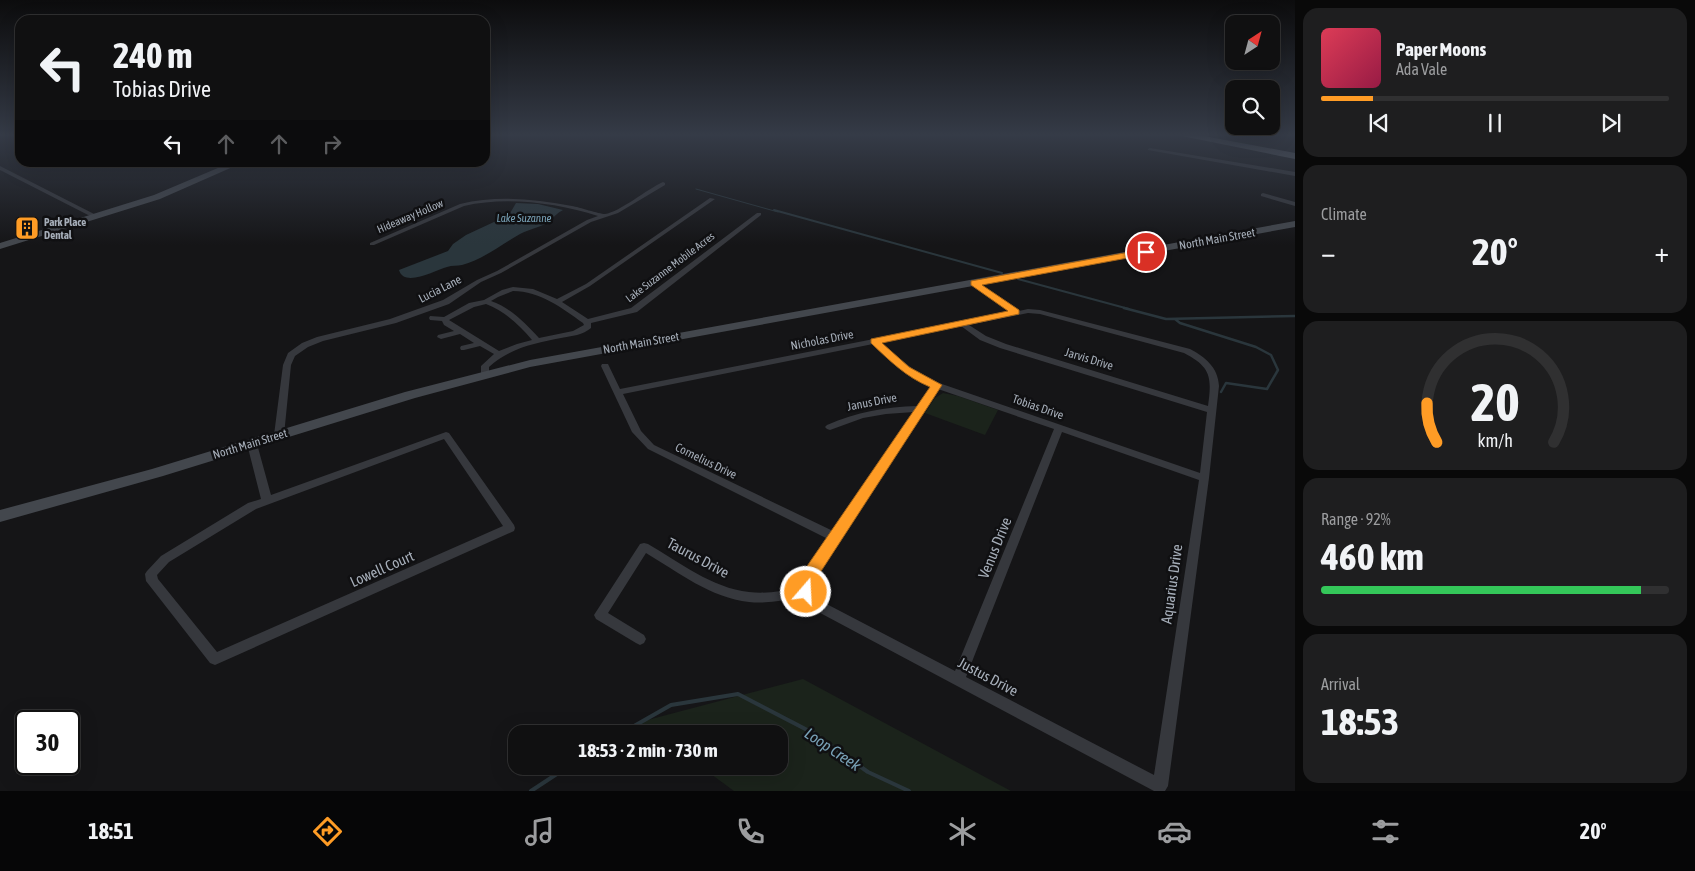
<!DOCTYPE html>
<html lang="en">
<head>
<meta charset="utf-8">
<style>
  body { margin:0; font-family:"Asap Condensed",sans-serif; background:#1e1e1f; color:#f1f3f6; height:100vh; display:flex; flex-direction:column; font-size:19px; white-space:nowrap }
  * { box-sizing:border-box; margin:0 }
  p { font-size:16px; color:#9c9d9f }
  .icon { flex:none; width:28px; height:28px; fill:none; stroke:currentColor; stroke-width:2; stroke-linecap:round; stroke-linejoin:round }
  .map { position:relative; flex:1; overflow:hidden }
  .panel { display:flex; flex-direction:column; gap:8px; padding:8px; background:#090909; width:400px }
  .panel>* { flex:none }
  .banner { position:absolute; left:15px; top:15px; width:475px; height:152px; border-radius:15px; box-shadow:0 5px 20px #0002,0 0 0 1px #303031; background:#101011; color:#f1f3f6; overflow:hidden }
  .needle { width:32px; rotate:36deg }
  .controls { position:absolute; left:1225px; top:15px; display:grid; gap:10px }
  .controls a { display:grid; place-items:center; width:55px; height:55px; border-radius:10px; background:#101011; box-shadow:0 5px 20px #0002,0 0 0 1px #303031; font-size:25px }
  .speed { position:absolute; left:15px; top:710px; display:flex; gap:10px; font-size:25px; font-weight:700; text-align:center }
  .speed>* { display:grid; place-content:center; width:65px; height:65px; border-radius:50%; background:#101011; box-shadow:0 5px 20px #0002,0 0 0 1px #303031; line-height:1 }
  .speed .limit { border:2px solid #111; border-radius:8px; background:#fff; color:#111 }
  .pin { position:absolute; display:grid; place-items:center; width:42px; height:42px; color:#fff; margin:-21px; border:2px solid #fff; border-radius:50%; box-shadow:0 1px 5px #0007 }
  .me { position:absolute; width:55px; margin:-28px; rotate:19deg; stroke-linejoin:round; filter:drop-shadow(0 0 4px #0008) }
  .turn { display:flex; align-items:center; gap:18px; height:105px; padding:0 15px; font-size:22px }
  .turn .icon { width:65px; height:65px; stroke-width:2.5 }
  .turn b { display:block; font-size:35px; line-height:42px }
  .lanes { display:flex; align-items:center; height:48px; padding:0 15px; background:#0003; justify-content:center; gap:25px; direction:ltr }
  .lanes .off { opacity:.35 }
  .big { font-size:38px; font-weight:700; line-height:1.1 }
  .panel .card { flex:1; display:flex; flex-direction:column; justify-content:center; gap:8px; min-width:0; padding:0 18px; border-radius:15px; background:#1e1e1f }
  .panel .dial { align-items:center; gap:0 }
  .dial svg { height:130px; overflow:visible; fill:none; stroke:#303031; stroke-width:7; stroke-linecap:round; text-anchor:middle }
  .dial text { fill:#f1f3f6; stroke:none }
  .song { display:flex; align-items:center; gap:15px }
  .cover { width:60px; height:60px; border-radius:8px; background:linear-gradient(135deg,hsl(350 70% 55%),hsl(340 70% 35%)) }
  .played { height:5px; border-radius:2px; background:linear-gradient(90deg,#ff9c25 15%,#303031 15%) }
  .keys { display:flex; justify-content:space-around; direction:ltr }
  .heat { display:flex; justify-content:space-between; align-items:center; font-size:28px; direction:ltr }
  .charge { height:8px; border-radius:4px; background:linear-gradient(90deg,#34c759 92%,#303031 0) }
  .trip { position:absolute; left:508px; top:725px; width:280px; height:50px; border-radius:15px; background:#101011; box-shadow:0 5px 20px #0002,0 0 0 1px #303031; font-weight:700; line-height:50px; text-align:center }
  .menu { display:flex; height:80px; justify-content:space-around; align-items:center; background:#060607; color:#9c9d9f }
  .menu .icon { width:35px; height:35px }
  .menu .current { color:#ff9c25 }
  .menu b { font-size:22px; color:#f1f3f6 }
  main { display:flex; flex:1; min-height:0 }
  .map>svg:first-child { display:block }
</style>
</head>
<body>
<main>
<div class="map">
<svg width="1295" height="791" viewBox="0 0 1295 791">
  <rect width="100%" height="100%" fill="#151517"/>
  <!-- green -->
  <path fill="#1b231b" d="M 943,393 L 958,396 L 998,410 L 985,435 L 925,413 L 935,398 Z
    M 803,679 L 1011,791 L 734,791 L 700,766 L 779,766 L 779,734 L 656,734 L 640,722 Z"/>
  <!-- water -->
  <path fill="#2a363c" d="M 516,203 L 538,204 L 563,210 C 557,213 555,216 551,220 C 543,227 529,229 520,234 C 502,244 482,260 462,265 C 457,266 452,265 447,267 C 436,270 404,288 399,270 L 448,251 L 453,244 L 466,235 L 509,215 Z"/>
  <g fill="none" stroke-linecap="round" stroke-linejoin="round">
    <!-- stream-far3 -->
    <path stroke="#2a363c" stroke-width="1" d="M 133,164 L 134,162
      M 696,189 L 778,212"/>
    <!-- stream-far2 -->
    <path stroke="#2a363c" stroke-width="2" d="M 774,210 L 1002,273
      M 1018,279 L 1129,309"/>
    <!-- stream-far1 -->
    <path stroke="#2a363c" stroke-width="2.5" d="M 1124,308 L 1166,319 L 1295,316
      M 1175,319 L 1180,323 L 1256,347 L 1271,355 L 1278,370 L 1267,389 L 1226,383 L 1221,392"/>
    <!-- stream -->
    <path stroke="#2a363c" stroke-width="4" d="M 620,734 L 671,705 L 738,694 L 813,733 L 868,772 L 909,791
      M 531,791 L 569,766"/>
    <!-- minor -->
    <path fill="#36383d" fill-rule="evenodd" d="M 1150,148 L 1295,172 L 1295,176 L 1148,150 L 1148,149 Z
      M 0,166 L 98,216 L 99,217 L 94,218 L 0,170 Z
      M 663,182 L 665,183 L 665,185 L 618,213 L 591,222 L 501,273 L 481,282 L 449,304 L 396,323 L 323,341 L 308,347 L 295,356 L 291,365 L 284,435 L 279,438 L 276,437 L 274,435 L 283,365 L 288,353 L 302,343 L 317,337 L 390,319 L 443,300 L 477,280 L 497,271 L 587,220 L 598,216 C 557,203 506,196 464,206 L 374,245 L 370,245 L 370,243 L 460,204 C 497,195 535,199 572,206 C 579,207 599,214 605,214 C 620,212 647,189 663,182 Z
      M 1263,193 L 1295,202 L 1295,206 L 1261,196 L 1261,194 Z
      M 710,198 L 715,199 L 590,286 L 562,302 L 588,319 L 631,308 L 757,213 L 761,213 L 761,215 L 637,312 L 591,323 L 591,328 C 583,335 572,336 561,338 C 536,343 509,348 489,367 L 489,373 L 485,376 L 481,373 L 481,366 L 494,354 L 480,346 L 464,350 L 461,350 L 460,348 L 461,346 L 474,343 L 460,334 L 441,339 L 437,337 L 438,335 L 454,331 L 444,325 L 442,321 L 430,320 L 429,318 L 430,316 L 444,317 L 469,303 L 484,300 L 502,290 L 513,287 L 533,289 L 557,299 L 586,284 ZM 513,291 C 540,291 562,308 583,323 L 584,325 L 573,331 L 539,338 C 525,323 511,308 491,301 L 498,297 ZM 486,304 C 504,311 519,324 532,340 L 517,344 L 499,351 L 449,320 L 474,307 Z
      M 974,281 L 1019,311 L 1028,309 L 1040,310 L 1190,349 C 1205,357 1218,367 1219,386 L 1209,478 L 1168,786 L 1165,791 L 1154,791 L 809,607 L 803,597 C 785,600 767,604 749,602 C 711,598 678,572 646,553 L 608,613 L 644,635 L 646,639 L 644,643 L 640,645 L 636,643 L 596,619 L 594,615 L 640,544 L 644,543 L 648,544 C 679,562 712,588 749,592 C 766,594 783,591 799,588 L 805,574 L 828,539 L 648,449 L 632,432 L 601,366 L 602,364 L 608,364 L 620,389 L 1011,312 L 972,284 L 971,283 ZM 1028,313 L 1040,314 L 1184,353 C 1211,367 1212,377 1208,406 L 1006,344 L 986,336 L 969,325 ZM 961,326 L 980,340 L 1000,348 L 1207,412 L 1200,473 L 939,383 L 913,369 L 880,343 ZM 873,344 L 908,373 L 931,386 L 917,406 C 886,407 856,412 827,425 L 825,427 L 827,429 L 830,430 L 863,418 L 886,414 L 914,412 L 833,531 L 654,445 L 641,431 L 623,394 ZM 938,389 L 1054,429 L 955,671 L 817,599 C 812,592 810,588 814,579 ZM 1062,432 L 1199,480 L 1154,775 L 966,677 Z
      M 446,432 L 449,433 L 514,525 L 515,528 L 514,531 L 215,665 L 210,663 L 146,581 L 145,574 L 147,571 L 161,556 L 248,503 L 261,499 L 247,444 L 249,442 L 252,441 L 257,444 L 271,495 ZM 444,439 L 503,526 L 217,652 L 158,579 L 157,575 L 169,562 L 256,509 Z"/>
    <!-- secondary -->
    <path fill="#43474d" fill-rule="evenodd" d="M 232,162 L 244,162 L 160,199 L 0,249 L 0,243 L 154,195 Z
      M 1295,221 L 1295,227 L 530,367 L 415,398 L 163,476 L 0,522 L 0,510 L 152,469 L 405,392 L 530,360 Z"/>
    <!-- motorway -->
    <path fill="#61666e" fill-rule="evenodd" d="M 1172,134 L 1193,134 L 1295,153 L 1295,159 Z"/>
  </g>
  <!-- sky -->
  <linearGradient id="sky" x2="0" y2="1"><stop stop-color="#0c0c0d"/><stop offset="0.55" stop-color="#353b47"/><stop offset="1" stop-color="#353b47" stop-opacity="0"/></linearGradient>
  <rect width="1295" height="245" fill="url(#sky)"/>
  <!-- route -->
  <path fill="#ff9c25" stroke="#a66518" d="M 1146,249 L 1149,250 L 1149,254 L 982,285 L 1019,310 L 1019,314 L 882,343 L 909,367 L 942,385 L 816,579 L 811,597 L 806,599 L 800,597 L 797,586 L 803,572 L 930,387 C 906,377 890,361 871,343 L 871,339 L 1008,311 L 971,285 L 971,281 Z"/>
  <!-- icons -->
  <defs>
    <g id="building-square" transform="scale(1.25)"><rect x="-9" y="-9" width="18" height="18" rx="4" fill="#ff9c25" stroke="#101012"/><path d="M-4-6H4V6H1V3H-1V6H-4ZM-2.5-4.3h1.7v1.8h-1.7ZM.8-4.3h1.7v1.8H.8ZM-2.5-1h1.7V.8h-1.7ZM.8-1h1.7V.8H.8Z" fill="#111"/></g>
  </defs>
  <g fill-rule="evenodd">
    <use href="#building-square" x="27" y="228"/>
  </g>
  <g text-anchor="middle" stroke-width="5" stroke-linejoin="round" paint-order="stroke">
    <!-- far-street labels -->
    <g font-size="11" fill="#a6aeb9" stroke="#101012">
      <text transform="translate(410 216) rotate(-23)" y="4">Hideaway Hollow</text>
      <text transform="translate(670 267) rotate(-37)" y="4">Lake Suzanne Mobile Acres</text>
    </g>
    <!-- far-water labels -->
    <g font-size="11" font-style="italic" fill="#79a2b7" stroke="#101012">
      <text x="524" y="222">Lake Suzanne</text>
    </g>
    <!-- far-poi labels -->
    <g font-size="11" font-weight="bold" fill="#a6aeb9" stroke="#101012" text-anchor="start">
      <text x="44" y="226">Park Place<tspan x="44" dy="13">Dental</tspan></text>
    </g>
    <!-- street labels -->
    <g font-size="12" fill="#a6aeb9" stroke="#101012">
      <text transform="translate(1217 239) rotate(-10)" y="4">North Main Street</text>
      <text transform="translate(440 289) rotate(-27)" y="4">Lucia Lane</text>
      <text transform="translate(822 340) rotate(-11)" y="4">Nicholas Drive</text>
      <text transform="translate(641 343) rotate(-10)" y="4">North Main Street</text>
      <text transform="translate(1089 359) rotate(17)" y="4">Jarvis Drive</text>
      <text transform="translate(872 402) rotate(-11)" y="4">Janus Drive</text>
      <text transform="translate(1038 407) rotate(19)" y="4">Tobias Drive</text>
      <text transform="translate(250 444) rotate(-17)" y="4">North Main Street</text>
      <text transform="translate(706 461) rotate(26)" y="4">Cornelius Drive</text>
    </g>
    <!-- near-street labels -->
    <g font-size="15" fill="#a6aeb9" stroke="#101012">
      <text transform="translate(995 548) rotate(-68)" y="5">Venus Drive</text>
      <text transform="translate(698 558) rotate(28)" y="5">Taurus Drive</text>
      <text transform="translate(382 569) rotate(-24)" y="5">Lowell Court</text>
      <text transform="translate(1172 584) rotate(-82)" y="5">Aquarius Drive</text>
      <text transform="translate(988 677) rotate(28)" y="5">Justus Drive</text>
    </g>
    <!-- near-water labels -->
    <g font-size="16" font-style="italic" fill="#79a2b7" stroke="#101012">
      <text transform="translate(833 749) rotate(34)" y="6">Loop Creek</text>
    </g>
  </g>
</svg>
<div class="controls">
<a><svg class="needle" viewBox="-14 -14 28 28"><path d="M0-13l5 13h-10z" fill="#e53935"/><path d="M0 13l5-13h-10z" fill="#9c9d9f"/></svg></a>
<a><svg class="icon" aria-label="search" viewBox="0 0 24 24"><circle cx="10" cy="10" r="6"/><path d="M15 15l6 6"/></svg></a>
</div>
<div class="speed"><div class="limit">30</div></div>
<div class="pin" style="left:1146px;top:252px;background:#d93025"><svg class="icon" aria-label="arrive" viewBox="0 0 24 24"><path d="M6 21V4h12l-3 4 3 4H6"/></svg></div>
<svg class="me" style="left:806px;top:592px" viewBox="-20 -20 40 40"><circle r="17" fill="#ff9c25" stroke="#fff" stroke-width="3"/><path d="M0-11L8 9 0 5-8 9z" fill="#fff"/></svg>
<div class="trip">18:53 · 2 min · 730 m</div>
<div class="banner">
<div class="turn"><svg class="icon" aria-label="left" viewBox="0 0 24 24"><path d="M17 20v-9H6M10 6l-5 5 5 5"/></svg><div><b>240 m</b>Tobias Drive</div></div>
<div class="lanes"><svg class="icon" aria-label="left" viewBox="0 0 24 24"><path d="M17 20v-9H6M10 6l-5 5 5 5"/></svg><svg class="icon off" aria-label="ahead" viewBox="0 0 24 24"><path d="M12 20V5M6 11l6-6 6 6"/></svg><svg class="icon off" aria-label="ahead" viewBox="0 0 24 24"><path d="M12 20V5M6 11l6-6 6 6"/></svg><svg class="icon off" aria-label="right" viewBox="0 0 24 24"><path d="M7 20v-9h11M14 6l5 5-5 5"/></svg></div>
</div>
</div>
<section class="panel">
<div class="card">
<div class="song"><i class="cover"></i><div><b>Paper Moons</b><p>Ada Vale</p></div></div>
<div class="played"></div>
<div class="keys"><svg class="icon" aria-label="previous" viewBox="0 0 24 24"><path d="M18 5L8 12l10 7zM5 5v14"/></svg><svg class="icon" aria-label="pause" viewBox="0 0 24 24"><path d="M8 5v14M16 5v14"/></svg><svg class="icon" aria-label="next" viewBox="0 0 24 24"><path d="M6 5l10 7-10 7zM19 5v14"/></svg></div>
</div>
<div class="card"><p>Climate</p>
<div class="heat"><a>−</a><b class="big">20°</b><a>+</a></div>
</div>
<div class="card dial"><svg viewBox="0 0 100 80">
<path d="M14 69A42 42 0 1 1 86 69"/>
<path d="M14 69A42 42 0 0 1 8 45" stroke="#ff9c25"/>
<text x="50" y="56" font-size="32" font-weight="700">20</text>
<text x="50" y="72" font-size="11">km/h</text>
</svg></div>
<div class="card"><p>Range · 92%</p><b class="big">460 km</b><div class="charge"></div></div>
<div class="card"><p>Arrival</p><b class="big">18:53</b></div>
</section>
</main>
<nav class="menu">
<b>18:51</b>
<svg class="icon current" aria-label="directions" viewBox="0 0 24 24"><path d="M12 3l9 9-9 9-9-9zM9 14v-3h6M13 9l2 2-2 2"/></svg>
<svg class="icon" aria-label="music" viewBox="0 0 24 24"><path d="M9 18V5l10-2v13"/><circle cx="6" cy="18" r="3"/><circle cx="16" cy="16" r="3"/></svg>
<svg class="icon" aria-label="phone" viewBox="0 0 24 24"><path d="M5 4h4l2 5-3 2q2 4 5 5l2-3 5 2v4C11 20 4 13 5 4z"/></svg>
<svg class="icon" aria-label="climate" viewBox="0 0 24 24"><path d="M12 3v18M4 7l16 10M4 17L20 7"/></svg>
<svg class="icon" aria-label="car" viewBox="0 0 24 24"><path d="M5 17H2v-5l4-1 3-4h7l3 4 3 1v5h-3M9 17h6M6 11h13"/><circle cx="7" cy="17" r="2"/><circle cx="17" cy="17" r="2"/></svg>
<svg class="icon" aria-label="filters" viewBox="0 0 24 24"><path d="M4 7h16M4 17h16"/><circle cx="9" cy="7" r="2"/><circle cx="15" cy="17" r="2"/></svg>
<b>20°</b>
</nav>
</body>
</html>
